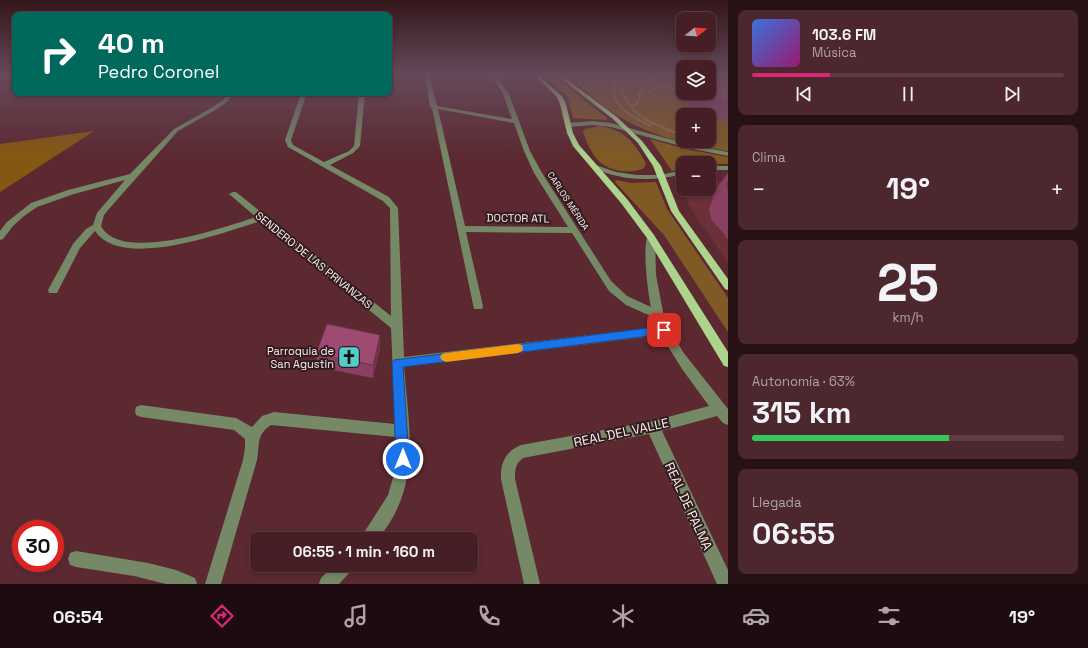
<!DOCTYPE html>
<html lang="es">
<head>
<meta charset="utf-8">
<style>
  body { margin:0; font-family:"Space Grotesk",sans-serif; background:#4c272d; color:#f1f3f6; height:100vh; display:flex; flex-direction:column; font-size:15px; white-space:nowrap }
  * { box-sizing:border-box; margin:0 }
  p { font-size:13px; color:#b0a2a7 }
  .icon { flex:none; width:22px; height:22px; fill:none; stroke:currentColor; stroke-width:2; stroke-linecap:round; stroke-linejoin:round }
  .map { position:relative; flex:1; overflow:hidden }
  .side { display:flex; flex-direction:column; gap:10px; padding:10px; background:#261114; width:360px }
  .side>* { flex:none }
  .guide { position:absolute; left:12px; top:12px; width:380px; height:84px; border-radius:8px; box-shadow:0 2px 6px #0003,0 0 0 1px #5d3d42; background:#00695c; color:#fff; overflow:hidden }
  .needle { width:26px; rotate:73deg }
  .fabs { position:absolute; left:676px; top:12px; display:grid; gap:8px }
  .fabs a { display:grid; place-items:center; width:40px; height:40px; border-radius:8px; background:#451f25; box-shadow:0 2px 6px #0003,0 0 0 1px #5d3d42; font-size:20px }
  .speed { position:absolute; left:12px; top:520px; display:flex; gap:8px; font-size:20px; font-weight:700; text-align:center }
  .speed>* { display:grid; place-content:center; width:52px; height:52px; border-radius:50%; background:#451f25; box-shadow:0 2px 6px #0003,0 0 0 1px #5d3d42; line-height:1 }
  .speed .limit { border:6px solid #d22; background:#fff; color:#111 }
  .pin { position:absolute; display:grid; place-items:center; width:34px; height:34px; color:#fff; margin:-17px; border-radius:8px; box-shadow:0 2px 6px #0006 }
  .me { position:absolute; width:44px; margin:-22px; rotate:0deg; stroke-linejoin:round; filter:drop-shadow(0 0 3px #0008) }
  .turn { display:flex; align-items:center; gap:14px; height:84px; padding:0 20px; font-size:18px }
  .turn .icon { width:52px; height:52px; stroke-width:2.5 }
  .turn b { display:block; font-size:28px; line-height:34px }
  .big { font-size:30px; font-weight:800; line-height:1.1 }
  .side .widget { flex:1; display:flex; flex-direction:column; justify-content:center; gap:6px; min-width:0; padding:0 14px; border-radius:8px; background:#4c272d }
  .side .dial { align-items:center; gap:0 }
  .dial b { font-size:52px; line-height:1 }
  .song { display:flex; align-items:center; gap:12px }
  .cover { width:48px; height:48px; border-radius:6px; background:linear-gradient(135deg,hsl(220 70% 55%),hsl(320 70% 35%)) }
  .played { height:4px; border-radius:2px; background:linear-gradient(90deg,#db2777 25%,#5d3d42 25%) }
  .keys { display:flex; justify-content:space-around; direction:ltr }
  .heat { display:flex; justify-content:space-between; align-items:center; font-size:22px; direction:ltr }
  .charge { height:6px; border-radius:3px; background:linear-gradient(90deg,#34c759 63%,#5d3d42 0) }
  .trip { position:absolute; left:250px; top:532px; width:228px; height:40px; border-radius:8px; background:#451f25; box-shadow:0 2px 6px #0003,0 0 0 1px #5d3d42; font-weight:800; line-height:40px; text-align:center }
  .menu { display:flex; height:64px; justify-content:space-around; align-items:center; background:#1c0c0f; color:#b0a2a7 }
  .menu .icon { width:28px; height:28px }
  .menu .current { color:#db2777 }
  .menu b { font-size:18px; color:#f1f3f6 }
  main { display:flex; flex:1; min-height:0 }
  .map>svg:first-child { display:block }
</style>
</head>
<body>
<main>
<div class="map">
<svg width="728" height="584" viewBox="0 0 728 584">
  <rect width="100%" height="100%" fill="#5c2931"/>
  <!-- built -->
  <path fill="#6c3039" d="M 709,181 L 728,182 L 728,263 L 689,206 L 685,194 L 688,189 L 709,189 Z"/>
  <!-- green -->
  <path fill="#805a25" fill-rule="evenodd" d="M 542,74 L 552,74 L 607,118 L 607,120 L 573,118 L 567,96 Z
    M 575,74 L 683,74 L 683,93 L 709,93 L 709,74 L 728,74 L 728,151 C 689,146 648,135 615,114 C 600,104 586,92 571,80 ZM 683,115 L 709,115 L 709,141 L 683,141 Z
    M 599,126 C 625,130 634,142 646,163 L 644,168 C 632,174 611,172 600,162 C 592,155 587,143 583,132 L 585,129 Z
    M 650,139 L 686,149 L 728,157 L 728,164 L 683,163 L 683,168 L 672,171 Z
    M 616,180 L 631,183 L 656,182 L 667,209 L 728,298 L 728,332 L 664,235 L 615,182 Z"/>
  <!-- forest -->
  <path fill="#845813" d="M 94,131 L 0,192 L 0,144 Z"/>
  <g fill="none" stroke-linecap="round" stroke-linejoin="round">
    <!-- path-far1 -->
    <path stroke="#a27f84" stroke-width="1.5" stroke-dasharray="2 1" stroke-linecap="butt" d="M 585,74 L 592,89
      M 602,74 L 617,83 C 605,104 635,118 651,126
      M 625,74 L 638,81
      M 673,74 L 683,78
      M 678,74 L 683,75
      M 709,79 L 728,83
      M 617,83 C 623,90 625,98 630,105 C 640,120 660,126 676,133
      M 618,83 L 651,80 L 664,74
      M 667,86 L 683,92
      M 639,95 L 663,86 L 683,84
      M 631,107 L 638,103 L 641,86 L 644,81"/>
    <!-- path -->
    <path stroke="#a27f84" stroke-width="2" stroke-dasharray="3 1.5" stroke-linecap="butt" d="M 674,132 L 677,133"/>
    <!-- minor -->
    <path fill="#758966" fill-rule="evenodd" d="M 425,74 L 429,74 L 437,106 L 512,119 L 503,94 L 491,74 L 495,74 L 509,94 L 530,151 L 542,173 L 611,281 L 627,296 L 651,307 C 648,292 642,248 648,235 L 651,234 L 655,237 L 656,275 L 664,317 L 683,352 L 728,409 L 728,425 L 723,423 L 717,416 L 662,431 L 728,570 L 728,584 L 717,584 L 649,434 L 523,458 C 515,464 515,470 515,479 L 540,584 L 524,584 L 501,479 C 500,463 506,451 521,445 L 653,421 L 709,406 L 682,369 L 661,335 L 404,367 C 409,430 422,486 378,539 L 360,539 L 388,495 L 395,471 L 396,437 L 271,425 C 256,435 260,444 257,460 L 221,584 L 205,584 L 243,460 L 245,448 L 245,439 L 234,430 L 141,417 L 136,415 L 135,411 L 136,407 L 141,405 L 236,418 L 252,427 L 262,416 L 274,412 L 395,424 L 391,328 L 261,221 C 225,232 122,271 95,231 L 80,248 L 57,293 L 49,293 L 48,290 L 73,244 L 86,229 L 93,225 L 97,213 L 125,180 L 74,194 L 37,207 L 24,216 L 13,226 L 3,239 L 0,240 L 0,231 L 7,222 L 31,203 L 68,190 L 130,174 L 174,129 L 213,107 L 223,100 L 228,93 L 234,93 L 227,102 L 217,109 L 178,131 L 108,210 L 104,215 L 101,226 C 121,264 225,227 256,217 L 229,194 L 233,192 L 236,192 L 391,316 L 390,208 L 383,201 L 288,147 L 285,140 L 301,93 L 307,93 L 291,140 L 293,145 L 324,162 L 349,151 L 354,146 L 359,93 L 365,93 L 360,146 L 353,153 L 330,165 L 389,197 L 398,208 L 404,357 L 657,327 L 653,317 L 626,305 L 609,291 L 572,233 L 466,232 L 483,306 L 482,309 L 474,309 L 432,108 L 430,107 ZM 438,109 L 514,123 L 524,151 L 534,173 L 568,227 L 465,226 Z
      M 569,74 L 573,74 L 571,79 L 563,81 L 563,79 Z
      M 15,76 L 15,78 L 0,79 L 0,77 Z
      M 593,121 L 611,123 L 691,145 L 728,152 L 728,156 L 688,148 L 611,127 L 593,125 L 568,127 L 565,125 L 568,123 Z
      M 593,164 L 616,172 L 637,175 L 660,175 L 683,170 L 683,174 C 651,182 621,181 591,167 L 591,165 Z
      M 709,166 L 728,166 L 728,170 L 709,170 Z
      M 76,551 L 148,563 L 176,570 L 195,578 L 197,584 L 166,584 L 134,576 L 76,567 L 70,565 L 68,559 L 70,553 Z
      M 334,565 L 353,565 L 351,571 L 339,584 L 319,584 L 321,578 Z"/>
    <!-- major -->
    <path fill="#acd48d" fill-rule="evenodd" d="M 533,74 L 537,74 L 562,96 L 566,104 L 573,133 L 579,145 L 627,199 L 654,235 L 728,352 L 728,367 L 724,366 L 647,238 L 621,203 L 573,146 L 567,133 L 560,104 L 557,97 Z
      M 555,74 L 560,74 L 617,117 L 642,141 L 661,166 L 679,211 L 728,279 L 728,290 L 725,289 L 671,211 L 653,166 L 638,143 L 613,119 Z"/>
  </g>
  <!-- wall -->
  <path fill="#894063" d="M 683,81 L 683,93 L 709,93 L 728,84 L 728,120 L 706,114 L 672,96 L 679,82 Z
    M 728,173 L 728,239 L 724,236 L 725,235 L 711,219 L 709,209 L 716,189 Z
    M 380,348 L 373,378 L 318,367 L 316,354 Z"/>
  <!-- shaded-wall -->
  <path fill="#6f3450" d="M 380,335 L 380,348 L 373,378 L 373,365 Z"/>
  <!-- building -->
  <path fill="#9f4a73" stroke="#6f3450" d="M 683,81 L 683,84 L 679,82 Z
    M 709,81 L 728,84 L 728,103 L 715,99 L 702,93 L 709,93 Z
    M 728,181 L 728,190 L 727,185 Z
    M 327,324 L 380,335 L 373,365 L 316,354 Z"/>
  <!-- sky -->
  <linearGradient id="sky" x2="0" y2="1"><stop stop-color="#33171b"/><stop offset="0.48" stop-color="#66495a"/><stop offset="1" stop-color="#66495a" stop-opacity="0"/></linearGradient>
  <rect width="728" height="155" fill="url(#sky)"/>
  <!-- route -->
  <path fill="#1a73e8" stroke="#114b97" d="M 664,326 L 668,328 L 669,330 L 668,333 L 664,334 L 403,367 L 409,459 L 407,464 L 403,466 L 398,464 L 396,459 L 392,363 L 394,360 Z"/>
  <!-- slow -->
  <path fill="#f59e0b" d="M 518,344 L 522,345 L 523,348 L 522,351 L 518,353 L 446,362 L 442,360 L 440,357 L 442,354 L 446,353 Z"/>
  <!-- icons -->
  <defs>
    <g id="church-square" transform="scale(1.15)"><rect x="-9" y="-9" width="18" height="18" rx="4" fill="#53cdc9" stroke="#321b1e"/><path d="M-1.2-6h2.4v3.5h3.3v2.4h-3.3V6h-2.4V-.1h-3.3v-2.4h3.3Z" fill="#111"/></g>
  </defs>
  <g fill-rule="evenodd">
    <use href="#church-square" x="349" y="357"/>
  </g>
  <g text-anchor="middle" stroke-width="4" stroke-linejoin="round" paint-order="stroke">
    <!-- far-street labels -->
    <g font-size="9" fill="#fbedee" stroke="#321b1e">
      <text transform="translate(568 201) rotate(57)" y="3">CARLOS MÉRIDA</text>
    </g>
    <!-- street labels -->
    <g font-size="11" fill="#fbedee" stroke="#321b1e">
      <text transform="translate(518 218) rotate(1)" y="4">DOCTOR ATL</text>
      <text transform="translate(314 260) rotate(39)" y="4">SENDERO DE LAS PRIVANZAS</text>
    </g>
    <!-- poi labels -->
    <g font-size="11" fill="#fbedee" stroke="#321b1e" text-anchor="end">
      <text x="334" y="355">Parroquia de<tspan x="334" dy="13">San Agustin</tspan></text>
    </g>
    <!-- near-street labels -->
    <g font-size="13" fill="#fbedee" stroke="#321b1e">
      <text transform="translate(621 432) rotate(-12)" y="5">REAL DEL VALLE</text>
      <text transform="translate(689 506) rotate(65)" y="5">REAL DE PALMA</text>
    </g>
  </g>
</svg>
<div class="fabs">
<a><svg class="needle" viewBox="-14 -14 28 28"><path d="M0-13l5 13h-10z" fill="#e53935"/><path d="M0 13l5-13h-10z" fill="#b0a2a7"/></svg></a>
<a><svg class="icon" aria-label="layers" viewBox="0 0 24 24"><path d="M12 4l9 5-9 5-9-5zM3 14l9 5 9-5"/></svg></a>
<a>+</a>
<a>−</a>
</div>
<div class="speed"><div class="limit">30</div></div>
<div class="pin" style="left:664px;top:330px;background:#d93025"><svg class="icon" aria-label="arrive" viewBox="0 0 24 24"><path d="M6 21V4h12l-3 4 3 4H6"/></svg></div>
<svg class="me" style="left:403px;top:459px" viewBox="-20 -20 40 40"><circle r="17" fill="#1a73e8" stroke="#fff" stroke-width="3"/><path d="M0-11L8 9 0 5-8 9z" fill="#fff"/></svg>
<div class="trip">06:55 · 1 min · 160 m</div>
<div class="guide">
<div class="turn"><svg class="icon" aria-label="right" viewBox="0 0 24 24"><path d="M7 20v-9h11M14 6l5 5-5 5"/></svg><div><b>40 m</b>Pedro Coronel</div></div>
</div>
</div>
<section class="side">
<div class="widget">
<div class="song"><i class="cover"></i><div><b>103.6 FM</b><p>Música</p></div></div>
<div class="played"></div>
<div class="keys"><svg class="icon" aria-label="previous" viewBox="0 0 24 24"><path d="M18 5L8 12l10 7zM5 5v14"/></svg><svg class="icon" aria-label="pause" viewBox="0 0 24 24"><path d="M8 5v14M16 5v14"/></svg><svg class="icon" aria-label="next" viewBox="0 0 24 24"><path d="M6 5l10 7-10 7zM19 5v14"/></svg></div>
</div>
<div class="widget"><p>Clima</p>
<div class="heat"><a>−</a><b class="big">19°</b><a>+</a></div>
</div>
<div class="widget dial"><b>25</b><p>km/h</p></div>
<div class="widget"><p>Autonomía · 63%</p><b class="big">315 km</b><div class="charge"></div></div>
<div class="widget"><p>Llegada</p><b class="big">06:55</b></div>
</section>
</main>
<nav class="menu">
<b>06:54</b>
<svg class="icon current" aria-label="directions" viewBox="0 0 24 24"><path d="M12 3l9 9-9 9-9-9zM9 14v-3h6M13 9l2 2-2 2"/></svg>
<svg class="icon" aria-label="music" viewBox="0 0 24 24"><path d="M9 18V5l10-2v13"/><circle cx="6" cy="18" r="3"/><circle cx="16" cy="16" r="3"/></svg>
<svg class="icon" aria-label="phone" viewBox="0 0 24 24"><path d="M5 4h4l2 5-3 2q2 4 5 5l2-3 5 2v4C11 20 4 13 5 4z"/></svg>
<svg class="icon" aria-label="climate" viewBox="0 0 24 24"><path d="M12 3v18M4 7l16 10M4 17L20 7"/></svg>
<svg class="icon" aria-label="car" viewBox="0 0 24 24"><path d="M5 17H2v-5l4-1 3-4h7l3 4 3 1v5h-3M9 17h6M6 11h13"/><circle cx="7" cy="17" r="2"/><circle cx="17" cy="17" r="2"/></svg>
<svg class="icon" aria-label="filters" viewBox="0 0 24 24"><path d="M4 7h16M4 17h16"/><circle cx="9" cy="7" r="2"/><circle cx="15" cy="17" r="2"/></svg>
<b>19°</b>
</nav>
</body>
</html>
